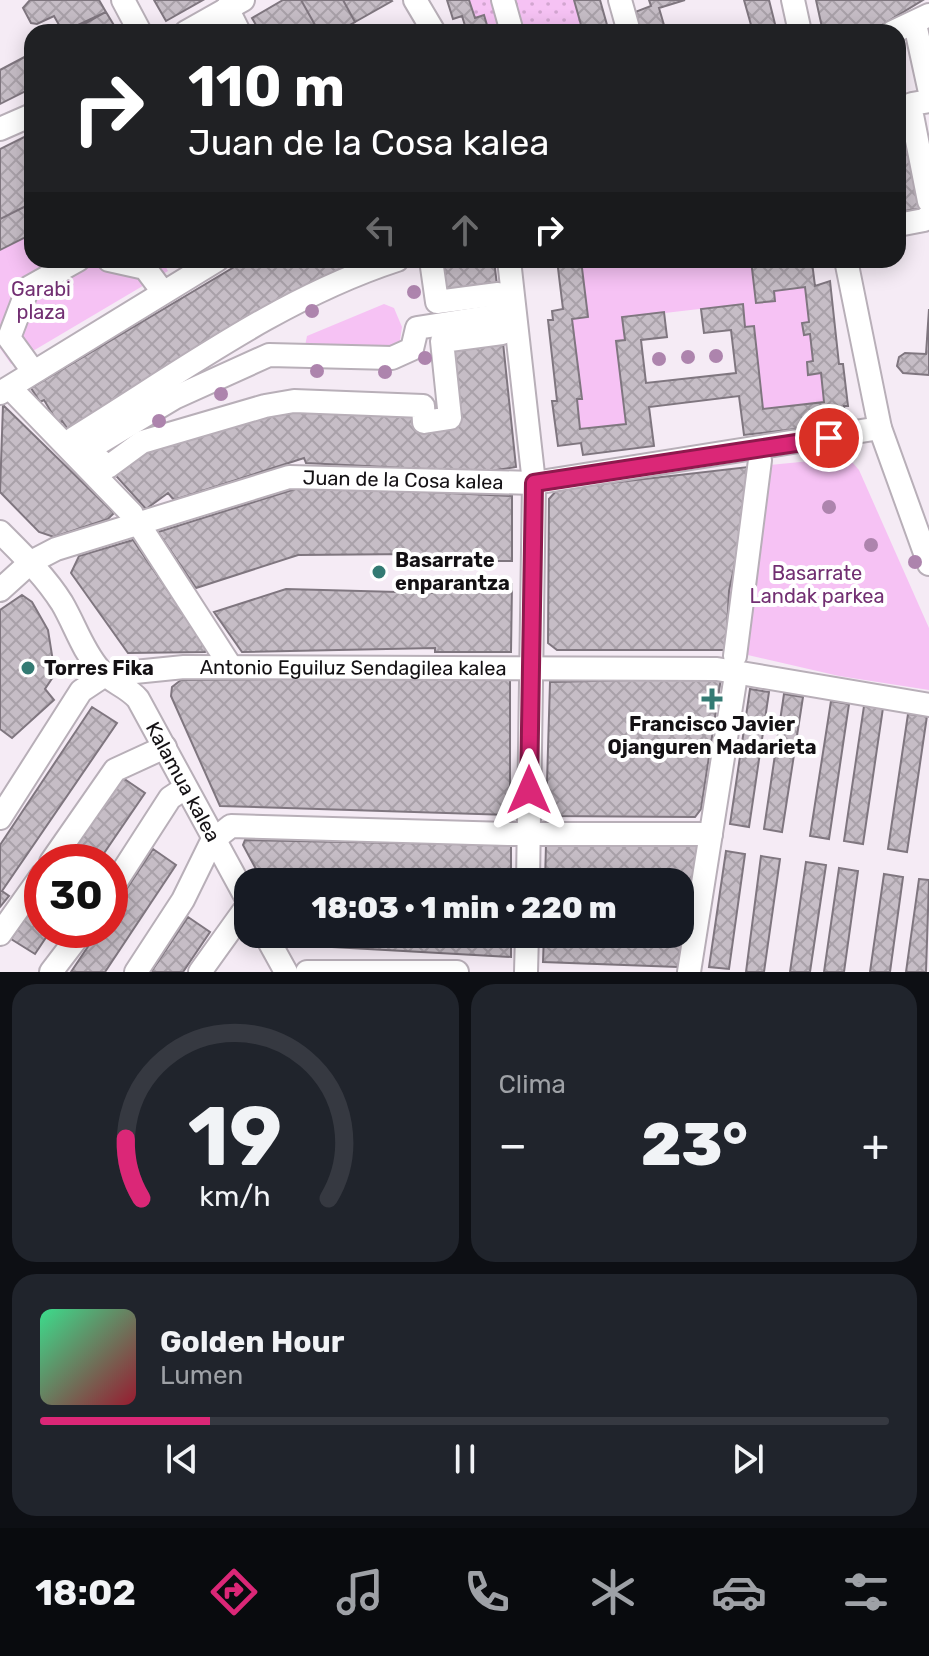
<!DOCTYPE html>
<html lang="es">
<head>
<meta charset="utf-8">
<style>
  body { margin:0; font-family:Rubik,sans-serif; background:#20242c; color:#f1f3f6; height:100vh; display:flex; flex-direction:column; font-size:30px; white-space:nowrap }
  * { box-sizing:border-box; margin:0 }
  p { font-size:26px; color:#9ea1a6 }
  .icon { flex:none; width:44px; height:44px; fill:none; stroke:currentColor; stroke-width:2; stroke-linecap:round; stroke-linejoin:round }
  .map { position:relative; height:972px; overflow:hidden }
  .panel { display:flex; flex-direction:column; gap:12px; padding:12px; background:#0d0f14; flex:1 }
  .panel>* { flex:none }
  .hud { position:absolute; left:24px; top:24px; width:882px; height:244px; border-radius:24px; box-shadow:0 4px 20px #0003; background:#202124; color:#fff; overflow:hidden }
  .speed { position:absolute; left:24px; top:844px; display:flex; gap:16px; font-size:40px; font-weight:700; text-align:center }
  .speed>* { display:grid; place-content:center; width:104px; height:104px; border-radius:50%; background:#171b24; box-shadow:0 4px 20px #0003; line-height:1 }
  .speed .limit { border:12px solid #d22; background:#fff; color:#111 }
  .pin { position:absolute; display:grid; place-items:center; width:68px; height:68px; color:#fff; margin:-34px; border:4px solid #fff; border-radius:50%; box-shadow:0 2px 8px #0007 }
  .me { position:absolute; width:88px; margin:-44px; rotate:0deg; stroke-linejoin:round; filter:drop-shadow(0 0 6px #0008) }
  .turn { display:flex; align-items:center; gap:28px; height:168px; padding:0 32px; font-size:36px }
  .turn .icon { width:104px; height:104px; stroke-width:2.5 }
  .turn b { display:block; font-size:56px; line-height:68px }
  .lanes { display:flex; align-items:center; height:76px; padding:0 32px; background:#0003; justify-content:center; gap:40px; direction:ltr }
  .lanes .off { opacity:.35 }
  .big { font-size:60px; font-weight:800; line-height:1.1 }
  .panel .widget { flex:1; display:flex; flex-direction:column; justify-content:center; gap:12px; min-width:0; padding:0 28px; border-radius:24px; background:#20242c }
  .panel .dial { align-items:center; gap:0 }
  .dial svg { height:208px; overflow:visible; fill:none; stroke:#363941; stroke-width:7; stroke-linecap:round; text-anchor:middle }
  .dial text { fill:#f1f3f6; stroke:none }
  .song { display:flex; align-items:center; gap:24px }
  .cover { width:96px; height:96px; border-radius:12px; background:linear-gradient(135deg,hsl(150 70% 55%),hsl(350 70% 35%)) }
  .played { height:8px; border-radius:4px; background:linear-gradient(90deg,#db2777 20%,#363941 20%) }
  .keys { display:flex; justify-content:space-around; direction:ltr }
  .heat { display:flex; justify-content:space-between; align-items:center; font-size:44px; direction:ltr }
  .panel .tiles { flex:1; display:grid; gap:12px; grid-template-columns:1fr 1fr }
  .widget:last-child { grid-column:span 2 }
  .trip { position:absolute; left:234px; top:868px; width:460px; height:80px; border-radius:24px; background:#171b24; box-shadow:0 4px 20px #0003; font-weight:800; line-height:80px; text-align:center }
  .dock { display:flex; height:128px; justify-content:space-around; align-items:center; background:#090b0e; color:#9ea1a6 }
  .dock .icon { width:56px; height:56px }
  .dock .selected { color:#db2777 }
  .dock b { font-size:36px; color:#f1f3f6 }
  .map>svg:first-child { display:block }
</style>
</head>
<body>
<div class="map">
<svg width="929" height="972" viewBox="0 0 929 972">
  <defs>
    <pattern id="grass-dots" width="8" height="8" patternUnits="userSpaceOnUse" patternTransform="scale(2)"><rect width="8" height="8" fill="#f6c2f4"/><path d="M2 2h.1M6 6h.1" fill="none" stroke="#d2a6d0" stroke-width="1.8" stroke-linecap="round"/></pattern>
    <pattern id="building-cross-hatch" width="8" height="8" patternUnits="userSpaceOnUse" patternTransform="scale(2)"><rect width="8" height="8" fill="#c6bdc6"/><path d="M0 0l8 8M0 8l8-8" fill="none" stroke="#a9a1a9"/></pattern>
  </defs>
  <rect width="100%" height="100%" fill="#f5ebf5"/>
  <!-- grass -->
  <path fill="url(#grass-dots)" d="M 469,0 L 574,0 L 583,32 L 489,32 L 484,16 L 475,18 Z"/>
  <!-- park -->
  <path fill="#f6c2f4" d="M 32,234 L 32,260 L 162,260 L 168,271 L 11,364 L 0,348 L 0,250 Z
    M 581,260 L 751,260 L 756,303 L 775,301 L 774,291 L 805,287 L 809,322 L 802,323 L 804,335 L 810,334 L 813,361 L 807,362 L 808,374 L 821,373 L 824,402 L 763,409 L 754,327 L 745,327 L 742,304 L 622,318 L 625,340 L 616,341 L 626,424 L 580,429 L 577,399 L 581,399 L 572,319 L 588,316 Z
    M 384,304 L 394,308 L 402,327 L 399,347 L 391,352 L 305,346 L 307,336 Z
    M 841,458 L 852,462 L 859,470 L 929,628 L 929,690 L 839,676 L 726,650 L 729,591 L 748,467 Z"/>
  <!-- building -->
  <path fill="url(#building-cross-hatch)" stroke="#7f767f" stroke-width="2" d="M 30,0 L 99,0 L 106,12 L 63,32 L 54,16 L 37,24 L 31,23 L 23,8 Z
    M 154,0 L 203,0 L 166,21 Z
    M 283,0 L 301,0 L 319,32 L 260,32 L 252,18 Z
    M 301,0 L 343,0 L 355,22 L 337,32 L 319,32 Z
    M 343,0 L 391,0 L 392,1 L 355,22 Z
    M 447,0 L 469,0 L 475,18 L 484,15 L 489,32 L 467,32 L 462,16 L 453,19 Z
    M 574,0 L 600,0 L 609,32 L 583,32 Z
    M 649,0 L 685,0 L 659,8 L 666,32 L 640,32 L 635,12 L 651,6 Z
    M 744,0 L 769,0 L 777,32 L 753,32 Z
    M 816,0 L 923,0 L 882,25 L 854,32 L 823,32 Z
    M 106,12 L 118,32 L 70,32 Z
    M 32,53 L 32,88 L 0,104 L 0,70 Z
    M 898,69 L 924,208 L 898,212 Z
    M 32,133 L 32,203 L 0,219 L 0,149 Z
    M 32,203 L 32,234 L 0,250 L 0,219 Z
    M 246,260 L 397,260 L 343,278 L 74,438 L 62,421 L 59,425 L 44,400 L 40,402 L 31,388 Z
    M 431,260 L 494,260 L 498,294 L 437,302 Z
    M 557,260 L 581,260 L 588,317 L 572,319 L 582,399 L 577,399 L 580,429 L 626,424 L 616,341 L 625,340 L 622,317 L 664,312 L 667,337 L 641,340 L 646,383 L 736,373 L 731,330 L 704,333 L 701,309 L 743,304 L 745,327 L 754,326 L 763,409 L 824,402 L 821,373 L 808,375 L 807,362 L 813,361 L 810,334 L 804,335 L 802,323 L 809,322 L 805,287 L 774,291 L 775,301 L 756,303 L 751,260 L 775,260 L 776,266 L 812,262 L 815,286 L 830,281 L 839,364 L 843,364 L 848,406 L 844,406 L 846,423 L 744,435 L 739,396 L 649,407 L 654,446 L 583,455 L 581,443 L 558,446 L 552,401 L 557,401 L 548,320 L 553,320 L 552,311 L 563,309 Z
    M 929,309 L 929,375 L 903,373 L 897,366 L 899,357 L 905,353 L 926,354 Z
    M 502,333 L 516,467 L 483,472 L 306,463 L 304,458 L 174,500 L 168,493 L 146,509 L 108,467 L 265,406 L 423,406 L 450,418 L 442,341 Z
    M 3,405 L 114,513 L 108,519 L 54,537 L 39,532 L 0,492 Z
    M 748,467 L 750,496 L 729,591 L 726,650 L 557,650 L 548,643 L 549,499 L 558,489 Z
    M 305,486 L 512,496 L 512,561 L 436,561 L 436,555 L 413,554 L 298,555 L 196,588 L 158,532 Z
    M 133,540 L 207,648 L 205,652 L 128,653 L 71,573 L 79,556 Z
    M 440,584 L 512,584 L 511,652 L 435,652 L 435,648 L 242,652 L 214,612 L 286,589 L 435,593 L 435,590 L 441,590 Z
    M 22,595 L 32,602 L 48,630 L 55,674 L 45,689 L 54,700 L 12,738 L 0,729 L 0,610 Z
    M 510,677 L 510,815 L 220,806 L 171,696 L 172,687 L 181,680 Z
    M 721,678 L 701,809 L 695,817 L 546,816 L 550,682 Z
    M 750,689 L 769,692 L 749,827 L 730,824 Z
    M 784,694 L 803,697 L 782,832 L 764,829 Z
    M 831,701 L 849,704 L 829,839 L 810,836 Z
    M 864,706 L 883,708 L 863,844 L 844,841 Z
    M 92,707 L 117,723 L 2,891 L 9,896 L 0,907 L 0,845 Z
    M 908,714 L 927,716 L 907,852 L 888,849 Z
    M 120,776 L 145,793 L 98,862 L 63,862 Z
    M 245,840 L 511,845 L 511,882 L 263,882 L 243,845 Z
    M 546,844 L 699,844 L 678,967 L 543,962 L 544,934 L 680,934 L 680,882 L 545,882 Z
    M 153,849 L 176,865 L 105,972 L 71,972 L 99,930 L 110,930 L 110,914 Z
    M 726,851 L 745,854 L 729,969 L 709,967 Z
    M 761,856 L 780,859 L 764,972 L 746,972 Z
    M 806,862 L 826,865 L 810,972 L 790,972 Z
    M 839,868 L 858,871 L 844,972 L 824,972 Z
    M 884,874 L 903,877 L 890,972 L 870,972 Z
    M 919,879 L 929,880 L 926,972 L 906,972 Z
    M 42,893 L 42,930 L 51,930 L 35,954 L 11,939 Z
    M 188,917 L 210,932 L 183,972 L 151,972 Z
    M 291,934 L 511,934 L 511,957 L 297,945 Z"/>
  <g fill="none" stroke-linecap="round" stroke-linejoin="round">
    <!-- minor casing -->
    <g stroke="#b8afb8" stroke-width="26">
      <g id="minor">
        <path d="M 123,0 L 140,32"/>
        <path d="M 415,0 L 434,32"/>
        <path d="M 503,0 L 512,32"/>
        <path d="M 620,0 L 629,32"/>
        <path d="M 793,0 L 800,32"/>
        <path d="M 227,8 L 239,32"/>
        <path d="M 915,24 L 929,88"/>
        <path d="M 186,32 L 243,0"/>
        <path d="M 893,32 L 929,15"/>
        <path d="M 929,101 L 912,104 L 911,110 L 929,201"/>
        <path d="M 0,129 L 32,115"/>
        <path d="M 898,225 L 924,220 L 929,216"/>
        <path d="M 109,260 L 145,268 L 163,292"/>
        <path d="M 397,260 C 280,298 178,374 74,438 L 108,467 L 142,442 L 265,406 L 294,401 L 423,406 L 424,422 L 450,418 L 442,341 L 502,333 L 498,294 L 437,302 L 431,260"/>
        <path d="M 509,260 L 534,483 L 528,882"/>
        <path d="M 846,260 L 880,428 L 929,564"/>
        <path d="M 33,371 L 9,338 L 28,288 L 78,260"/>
        <path d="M 0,393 L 217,260"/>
        <path d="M 15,393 L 132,514"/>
        <path d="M 77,456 L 174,398 L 269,355 L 392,358 L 412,349 L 417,328 L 506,314"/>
        <path d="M 138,523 L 231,667"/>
        <path id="s1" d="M 0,532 C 22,554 45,576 62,603 C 75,625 82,649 99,669 C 110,682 127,686 138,699 L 248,901"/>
        <path id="s2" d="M 0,590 L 31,562 L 56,549 L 289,477 L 534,483 L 880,428"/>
        <path d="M 735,656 L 760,460"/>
        <path id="s3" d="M 0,818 L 81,691 L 105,675 L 184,667 L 717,669 L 929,705"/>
        <path d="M 51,862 L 115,770 L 165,747"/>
        <path d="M 110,891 L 170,798 L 185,788"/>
        <path d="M 0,934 L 42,875"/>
        <path d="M 265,934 L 286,972"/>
        <path d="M 51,972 L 83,930"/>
        <path d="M 136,972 L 183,900 L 212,841 L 231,826 L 508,834 L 711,834"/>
        <path d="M 200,972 L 248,905"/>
        <path d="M 307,972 L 457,972"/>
        <path d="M 526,972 L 527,934"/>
        <path d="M 689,972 L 736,675"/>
      </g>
    </g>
    <!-- minor -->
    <use href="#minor" stroke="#fff" stroke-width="22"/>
  </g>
  <!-- trees -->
  <g fill="#ad84ad">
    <circle cx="414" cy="292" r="7"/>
    <circle cx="312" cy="311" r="7"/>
    <circle cx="716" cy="356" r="7"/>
    <circle cx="688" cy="357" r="7"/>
    <circle cx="425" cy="358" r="7"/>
    <circle cx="659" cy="359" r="7"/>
    <circle cx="317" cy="371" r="7"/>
    <circle cx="385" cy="372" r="7"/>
    <circle cx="221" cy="394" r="7"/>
    <circle cx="159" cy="421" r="7"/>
    <circle cx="829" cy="507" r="7"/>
    <circle cx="871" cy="545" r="7"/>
    <circle cx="915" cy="562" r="7"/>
  </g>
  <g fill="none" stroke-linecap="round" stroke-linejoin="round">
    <!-- route casing -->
    <g stroke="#8e194d" stroke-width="20">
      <path id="route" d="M 529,790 L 534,483 L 829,438"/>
    </g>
    <!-- route -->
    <use href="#route" stroke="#db2777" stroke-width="14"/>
  </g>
  <!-- markers -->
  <g fill="#337a73" stroke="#fff" stroke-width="3">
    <circle cx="379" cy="572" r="8"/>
    <circle cx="28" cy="668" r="8"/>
    <path d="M708 687h8v8h8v8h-8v8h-8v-8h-8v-8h8z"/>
  </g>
  <g text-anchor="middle" stroke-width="8" stroke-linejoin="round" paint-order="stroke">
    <!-- park labels -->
    <g font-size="20" fill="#722f72" stroke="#fff">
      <text x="41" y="296">Garabi<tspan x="41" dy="23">plaza</tspan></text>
      <text x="817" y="580">Basarrate<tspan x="817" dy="23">Landak parkea</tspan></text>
    </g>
    <!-- street labels -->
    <g font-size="20" fill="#141114" stroke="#fff">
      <text dy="7" stroke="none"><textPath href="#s2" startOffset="428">Juan de la Cosa kalea</textPath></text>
      <text dy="7" stroke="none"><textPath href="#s3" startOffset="428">Antonio Eguiluz Sendagilea kalea</textPath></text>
      <text dy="7" stroke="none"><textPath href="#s1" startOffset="314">Kalamua kalea</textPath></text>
    </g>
    <!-- poi labels -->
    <g font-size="20" font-weight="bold" fill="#141114" stroke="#fff" text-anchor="start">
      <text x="395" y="567">Basarrate<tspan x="395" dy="23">enparantza</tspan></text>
      <text x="44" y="675">Torres Fika</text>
      <text x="712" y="731" text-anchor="middle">Francisco Javier<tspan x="712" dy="23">Ojanguren Madarieta</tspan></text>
    </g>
  </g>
</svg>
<div class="speed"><div class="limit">30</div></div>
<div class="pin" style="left:829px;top:438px;background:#d93025"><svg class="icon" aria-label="arrive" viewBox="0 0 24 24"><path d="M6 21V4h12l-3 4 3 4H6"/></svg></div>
<svg class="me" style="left:529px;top:790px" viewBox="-20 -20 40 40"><path d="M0-17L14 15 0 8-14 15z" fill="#db2777" stroke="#fff" stroke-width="4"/></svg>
<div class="trip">18:03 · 1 min · 220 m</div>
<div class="hud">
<div class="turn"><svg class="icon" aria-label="right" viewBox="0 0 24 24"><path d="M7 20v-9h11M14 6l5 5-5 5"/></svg><div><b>110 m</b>Juan de la Cosa kalea</div></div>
<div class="lanes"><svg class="icon off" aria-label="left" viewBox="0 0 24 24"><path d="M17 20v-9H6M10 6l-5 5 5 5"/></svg><svg class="icon off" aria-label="ahead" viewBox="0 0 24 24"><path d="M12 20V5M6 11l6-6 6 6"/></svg><svg class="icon" aria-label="right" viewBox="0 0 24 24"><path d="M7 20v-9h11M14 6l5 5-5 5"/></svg></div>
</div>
</div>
<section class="panel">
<div class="tiles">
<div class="widget dial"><svg viewBox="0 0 100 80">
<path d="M14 69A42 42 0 1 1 86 69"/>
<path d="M14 69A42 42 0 0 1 8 46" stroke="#db2777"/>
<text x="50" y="56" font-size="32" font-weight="700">19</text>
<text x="50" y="72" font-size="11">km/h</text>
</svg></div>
<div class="widget"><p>Clima</p>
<div class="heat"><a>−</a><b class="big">23°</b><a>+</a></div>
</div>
<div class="widget">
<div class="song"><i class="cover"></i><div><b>Golden Hour</b><p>Lumen</p></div></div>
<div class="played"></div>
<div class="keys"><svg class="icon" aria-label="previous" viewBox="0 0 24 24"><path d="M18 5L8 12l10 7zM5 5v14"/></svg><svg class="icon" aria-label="pause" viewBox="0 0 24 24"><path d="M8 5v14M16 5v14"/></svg><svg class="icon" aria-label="next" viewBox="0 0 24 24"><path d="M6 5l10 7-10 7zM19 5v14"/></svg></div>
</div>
</div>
</section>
<nav class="dock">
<b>18:02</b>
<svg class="icon selected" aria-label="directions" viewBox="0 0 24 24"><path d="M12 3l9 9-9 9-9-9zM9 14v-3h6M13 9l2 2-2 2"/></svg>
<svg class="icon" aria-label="music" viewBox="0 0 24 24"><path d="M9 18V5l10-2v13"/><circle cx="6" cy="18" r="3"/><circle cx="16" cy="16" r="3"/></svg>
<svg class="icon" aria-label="phone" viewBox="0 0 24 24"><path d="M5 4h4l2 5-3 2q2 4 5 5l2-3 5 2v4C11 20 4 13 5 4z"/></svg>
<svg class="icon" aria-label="climate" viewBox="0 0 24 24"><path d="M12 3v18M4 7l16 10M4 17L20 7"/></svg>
<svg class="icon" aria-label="car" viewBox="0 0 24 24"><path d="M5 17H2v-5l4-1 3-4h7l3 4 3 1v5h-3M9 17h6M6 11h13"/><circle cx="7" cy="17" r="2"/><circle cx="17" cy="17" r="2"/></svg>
<svg class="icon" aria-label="filters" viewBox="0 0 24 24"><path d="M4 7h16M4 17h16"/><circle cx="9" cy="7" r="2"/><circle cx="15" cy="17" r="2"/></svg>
</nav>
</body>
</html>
